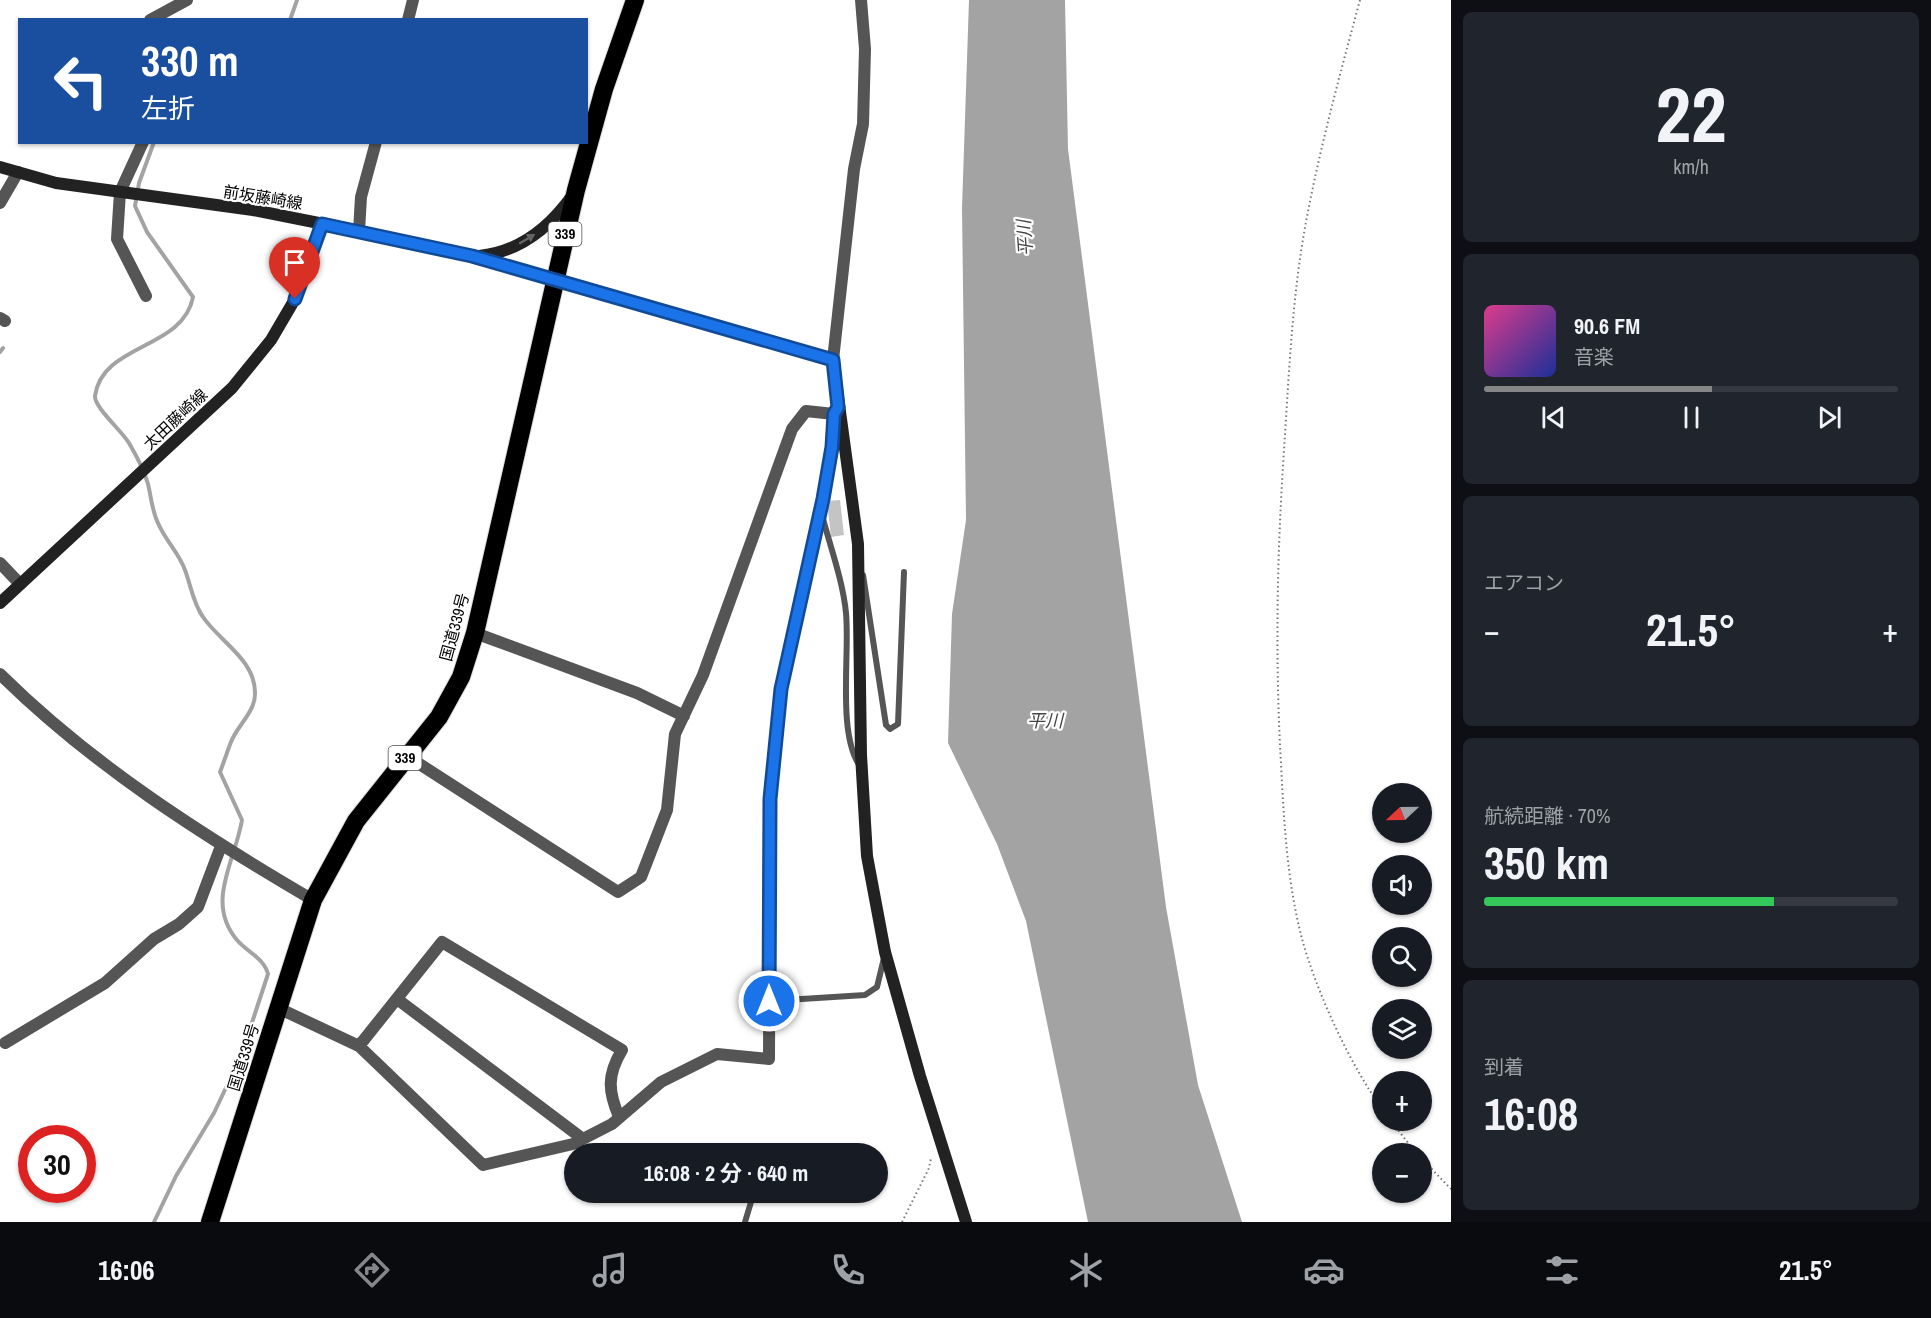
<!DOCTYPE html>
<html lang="ja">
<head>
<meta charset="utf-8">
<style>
  body { margin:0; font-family:"Archivo Narrow","Noto Sans JP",sans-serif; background:#20242c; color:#f1f3f6; height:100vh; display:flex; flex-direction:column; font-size:22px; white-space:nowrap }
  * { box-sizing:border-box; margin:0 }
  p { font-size:20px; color:#9ea1a6 }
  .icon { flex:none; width:33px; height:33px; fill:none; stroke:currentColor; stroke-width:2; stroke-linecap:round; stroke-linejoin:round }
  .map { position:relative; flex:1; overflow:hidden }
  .sheet { display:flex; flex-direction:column; gap:12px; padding:12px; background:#0d0f14; width:480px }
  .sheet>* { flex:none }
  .banner { position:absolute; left:18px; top:18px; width:570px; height:126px; border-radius:0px; box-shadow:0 2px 4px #0004; background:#1a4fa0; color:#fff; overflow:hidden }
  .needle { width:39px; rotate:248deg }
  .controls { position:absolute; left:1372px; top:783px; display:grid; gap:12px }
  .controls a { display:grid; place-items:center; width:60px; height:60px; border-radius:50%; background:#171b24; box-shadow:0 2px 4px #0004; font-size:30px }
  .speed { position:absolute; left:18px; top:1125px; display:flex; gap:12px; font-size:30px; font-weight:700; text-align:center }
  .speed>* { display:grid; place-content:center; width:78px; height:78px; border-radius:50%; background:#171b24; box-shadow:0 2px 4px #0004; line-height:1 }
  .speed .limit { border:9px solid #d22; background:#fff; color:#111 }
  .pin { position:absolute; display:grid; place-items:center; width:51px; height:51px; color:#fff; margin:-62px -26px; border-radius:50% 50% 50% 0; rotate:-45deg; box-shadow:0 0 6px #0007 }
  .pin .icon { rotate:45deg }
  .me { position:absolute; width:66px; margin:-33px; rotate:0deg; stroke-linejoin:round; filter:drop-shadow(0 0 4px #0008) }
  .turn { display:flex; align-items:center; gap:21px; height:126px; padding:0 24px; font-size:27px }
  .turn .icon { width:78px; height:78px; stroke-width:2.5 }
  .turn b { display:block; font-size:42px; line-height:51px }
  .big { font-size:45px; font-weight:700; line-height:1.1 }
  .sheet .widget { flex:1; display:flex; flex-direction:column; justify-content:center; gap:9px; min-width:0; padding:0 21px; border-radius:9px; background:#20242c }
  .sheet .dial { align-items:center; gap:0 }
  .dial b { font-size:78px; line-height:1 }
  .song { display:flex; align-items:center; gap:18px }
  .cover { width:72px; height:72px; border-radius:9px; background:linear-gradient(135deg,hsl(330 70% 55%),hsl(230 70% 35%)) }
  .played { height:6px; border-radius:3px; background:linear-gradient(90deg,#858687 55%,#363941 55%) }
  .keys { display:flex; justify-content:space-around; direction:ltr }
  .heat { display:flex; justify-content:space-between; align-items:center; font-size:33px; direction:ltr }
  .charge { height:9px; border-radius:4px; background:linear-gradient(90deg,#34c759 70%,#363941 0) }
  .trip { position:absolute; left:564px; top:1143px; width:324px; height:60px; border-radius:30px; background:#171b24; box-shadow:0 2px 4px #0004; font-weight:700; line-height:60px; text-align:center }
  .tabs { display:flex; height:96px; justify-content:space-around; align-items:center; background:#090b0e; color:#9ea1a6 }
  .tabs .icon { width:42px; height:42px }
  .tabs .on { color:#858687 }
  .tabs b { font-size:27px; color:#f1f3f6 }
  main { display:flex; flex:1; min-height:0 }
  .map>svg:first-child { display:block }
</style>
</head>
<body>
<main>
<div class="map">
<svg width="1451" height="1222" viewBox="0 0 1451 1222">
  <rect width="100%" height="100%" fill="#fff"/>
  <!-- water -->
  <path fill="#a3a3a3" d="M 969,0 L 1065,0 L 1068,149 L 1166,907 L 1198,1085 L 1242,1222 L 1088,1222 L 1026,921 L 997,844 L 948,743 L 952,614 L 966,520 L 962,208 Z"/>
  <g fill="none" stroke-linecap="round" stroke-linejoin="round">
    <!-- stream -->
    <path stroke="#a3a3a3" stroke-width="4" d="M 290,20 L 297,0
      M 0,352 L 3,348
      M 154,1222 L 176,1176 L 214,1113 L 241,1056 L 268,974 C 264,958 247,952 237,940 C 205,902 235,862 242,820 L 220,772 C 224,762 227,752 231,742 C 237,726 255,712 255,694 C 256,660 220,642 203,617 C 193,603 191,586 185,570 C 179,553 165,540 158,523 C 152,511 151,496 148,484 C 144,469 136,455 129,443 C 122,431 94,407 95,396 C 102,343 183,350 193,297 L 147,232 L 135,206 L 139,183 L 154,142"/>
  </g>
  <!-- building -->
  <path fill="#c4c4c4" d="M 840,500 L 844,535 L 831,537 L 827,501 Z"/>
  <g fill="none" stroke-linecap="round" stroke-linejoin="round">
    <!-- highway casing -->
    <g stroke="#dbdbdb" stroke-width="20">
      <path id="highway" d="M 210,1222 L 313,900 L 356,821 L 439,717 L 461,677 L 475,633 L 576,190 L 604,89 L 635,0"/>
    </g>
    <!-- path -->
    <path stroke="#777" stroke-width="2" stroke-dasharray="1.5 3" stroke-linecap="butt" d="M 1360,0 C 1340,74 1320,147 1306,222 C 1292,297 1289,374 1284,450 C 1277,555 1275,659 1281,764 C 1284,822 1287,879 1301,935 C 1315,989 1350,1065 1383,1110
      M 1390,1120 L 1417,1154
      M 1422,1159 L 1451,1189
      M 902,1222 L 929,1168 L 931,1158"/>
    <!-- lane -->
    <path stroke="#555" stroke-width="6" d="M 822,515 C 830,546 843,581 846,613 C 850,653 837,734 860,766
      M 863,575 L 886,725 L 890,729 L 898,724 L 904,572
      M 770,1001 L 865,995 L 877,987 L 884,958
      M 745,1222 L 754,1192"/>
    <!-- street -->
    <path stroke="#555" stroke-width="12" d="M 150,20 L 187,0
      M 408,20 L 413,0
      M 143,142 L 120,192 L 117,239 L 146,296
      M 0,203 L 18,172
      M 359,231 L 361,197 L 376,142
      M 554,279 L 833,360 L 854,169 L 863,124 L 865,49 L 861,0
      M 0,318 L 5,321
      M 0,563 L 20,584
      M 475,633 L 637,693 L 684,716
      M 0,674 C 92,765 202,835 313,900
      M 407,756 L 618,892 L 641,877 L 667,810 L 675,734 L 703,675 L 792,429 L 806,411 L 834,414
      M 397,999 L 583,1139
      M 278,1008 L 359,1046 L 483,1165 L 573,1144 L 612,1124 L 661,1082 L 717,1054 L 769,1059 L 770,799 L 781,689 L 823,499 L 832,447 L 834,414 L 838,407
      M 5,1043 L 105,983 L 154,939 L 179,924 L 198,907 L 221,846
      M 359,1046 L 442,942 L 622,1050 C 607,1075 608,1091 619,1117"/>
    <!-- secondary -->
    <path stroke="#222" stroke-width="12" d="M 0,167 L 56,183 L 253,210 L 359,231 L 472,256 L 554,279
      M 479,256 C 520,252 549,228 572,196
      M 833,360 L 858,544 L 861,755 L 867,856 L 885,952 L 920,1076 L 966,1222
      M 0,603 L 232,388 L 271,340 L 295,299 L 322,224"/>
    <!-- highway -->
    <use href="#highway" stroke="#000" stroke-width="18"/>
  </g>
  <!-- one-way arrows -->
  <defs><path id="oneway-solid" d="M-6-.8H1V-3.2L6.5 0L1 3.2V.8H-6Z" transform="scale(1.5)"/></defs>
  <use fill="#646464" href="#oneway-solid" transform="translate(527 239) rotate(-31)"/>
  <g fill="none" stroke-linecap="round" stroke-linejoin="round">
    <!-- route casing -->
    <g stroke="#114b97" stroke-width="15">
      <path id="route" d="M 295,299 L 322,224 L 472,256 L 833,360 L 838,407 L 834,414 L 832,447 L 823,499 L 781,689 L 770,799 L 769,1001"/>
    </g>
    <!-- route -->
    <use href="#route" stroke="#1a73e8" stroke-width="10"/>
  </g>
  <g text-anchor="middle" stroke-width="4.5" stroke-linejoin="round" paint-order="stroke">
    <!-- shield labels -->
    <g fill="#fff" stroke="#4c4c4c" stroke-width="1.5">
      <rect x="548.5" y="222" width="33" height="24" rx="4.5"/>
      <rect x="388.5" y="746" width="33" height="24" rx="4.5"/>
    </g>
    <g font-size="15" font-weight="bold" fill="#000">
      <text x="565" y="239">339</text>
      <text x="405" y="763">339</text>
    </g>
    <!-- street labels -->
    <g font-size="16" fill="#000" stroke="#fff">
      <text transform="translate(263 197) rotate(9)" y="6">前坂藤崎線</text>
      <text transform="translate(175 419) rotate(-43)" y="6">太田藤崎線</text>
      <text transform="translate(454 627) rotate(-75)" y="6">国道339号</text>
      <text transform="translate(243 1057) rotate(-73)" y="6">国道339号</text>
    </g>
    <!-- water labels -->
    <g font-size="18" font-style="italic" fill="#444" stroke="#fff">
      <text transform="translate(1025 238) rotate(-94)" y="6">平川</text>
      <text x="1045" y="727">平川</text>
    </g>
  </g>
</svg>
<div class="controls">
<a><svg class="needle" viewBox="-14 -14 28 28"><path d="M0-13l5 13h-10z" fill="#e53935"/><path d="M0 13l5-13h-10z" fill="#9ea1a6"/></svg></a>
<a><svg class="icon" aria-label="sound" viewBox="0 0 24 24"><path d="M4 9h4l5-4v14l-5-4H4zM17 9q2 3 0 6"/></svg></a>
<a><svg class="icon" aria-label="search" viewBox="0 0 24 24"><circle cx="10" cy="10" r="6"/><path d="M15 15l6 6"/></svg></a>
<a><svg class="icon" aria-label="layers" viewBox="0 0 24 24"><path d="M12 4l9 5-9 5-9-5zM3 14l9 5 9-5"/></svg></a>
<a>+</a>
<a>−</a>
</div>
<div class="speed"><div class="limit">30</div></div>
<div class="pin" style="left:295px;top:299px;background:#d93025"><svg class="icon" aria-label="arrive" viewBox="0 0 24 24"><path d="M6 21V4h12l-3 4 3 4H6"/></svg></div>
<svg class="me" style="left:769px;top:1001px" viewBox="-20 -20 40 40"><circle r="17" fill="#1a73e8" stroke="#fff" stroke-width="3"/><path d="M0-11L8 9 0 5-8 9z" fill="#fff"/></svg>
<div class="trip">16:08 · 2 分 · 640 m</div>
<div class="banner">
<div class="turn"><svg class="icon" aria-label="left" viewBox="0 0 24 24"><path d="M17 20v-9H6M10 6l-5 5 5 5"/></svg><div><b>330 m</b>左折</div></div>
</div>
</div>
<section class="sheet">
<div class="widget dial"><b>22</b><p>km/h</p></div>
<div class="widget">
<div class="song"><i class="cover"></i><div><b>90.6 FM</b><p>音楽</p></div></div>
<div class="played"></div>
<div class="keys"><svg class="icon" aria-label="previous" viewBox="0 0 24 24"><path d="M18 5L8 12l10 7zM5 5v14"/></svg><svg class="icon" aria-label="pause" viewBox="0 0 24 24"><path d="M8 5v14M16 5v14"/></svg><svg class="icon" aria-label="next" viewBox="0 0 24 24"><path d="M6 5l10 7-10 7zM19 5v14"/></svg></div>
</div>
<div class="widget"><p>エアコン</p>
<div class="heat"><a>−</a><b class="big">21.5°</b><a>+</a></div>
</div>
<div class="widget"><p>航続距離 · 70%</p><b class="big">350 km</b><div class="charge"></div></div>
<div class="widget"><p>到着</p><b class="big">16:08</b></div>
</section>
</main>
<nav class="tabs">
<b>16:06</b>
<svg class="icon on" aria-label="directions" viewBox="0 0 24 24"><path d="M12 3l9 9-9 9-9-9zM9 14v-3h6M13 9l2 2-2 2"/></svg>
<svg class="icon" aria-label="music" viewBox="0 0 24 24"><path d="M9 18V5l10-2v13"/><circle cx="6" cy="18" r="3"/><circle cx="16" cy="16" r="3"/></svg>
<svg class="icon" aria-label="phone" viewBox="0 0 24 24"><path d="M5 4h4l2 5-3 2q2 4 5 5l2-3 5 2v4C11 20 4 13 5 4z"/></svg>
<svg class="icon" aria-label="climate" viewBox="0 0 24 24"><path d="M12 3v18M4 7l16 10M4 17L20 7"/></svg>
<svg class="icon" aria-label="car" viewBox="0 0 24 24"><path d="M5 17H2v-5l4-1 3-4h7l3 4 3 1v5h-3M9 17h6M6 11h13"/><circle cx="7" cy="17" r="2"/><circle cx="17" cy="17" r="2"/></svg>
<svg class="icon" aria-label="filters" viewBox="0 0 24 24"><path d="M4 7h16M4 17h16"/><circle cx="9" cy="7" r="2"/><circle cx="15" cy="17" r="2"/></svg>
<b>21.5°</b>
</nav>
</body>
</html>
